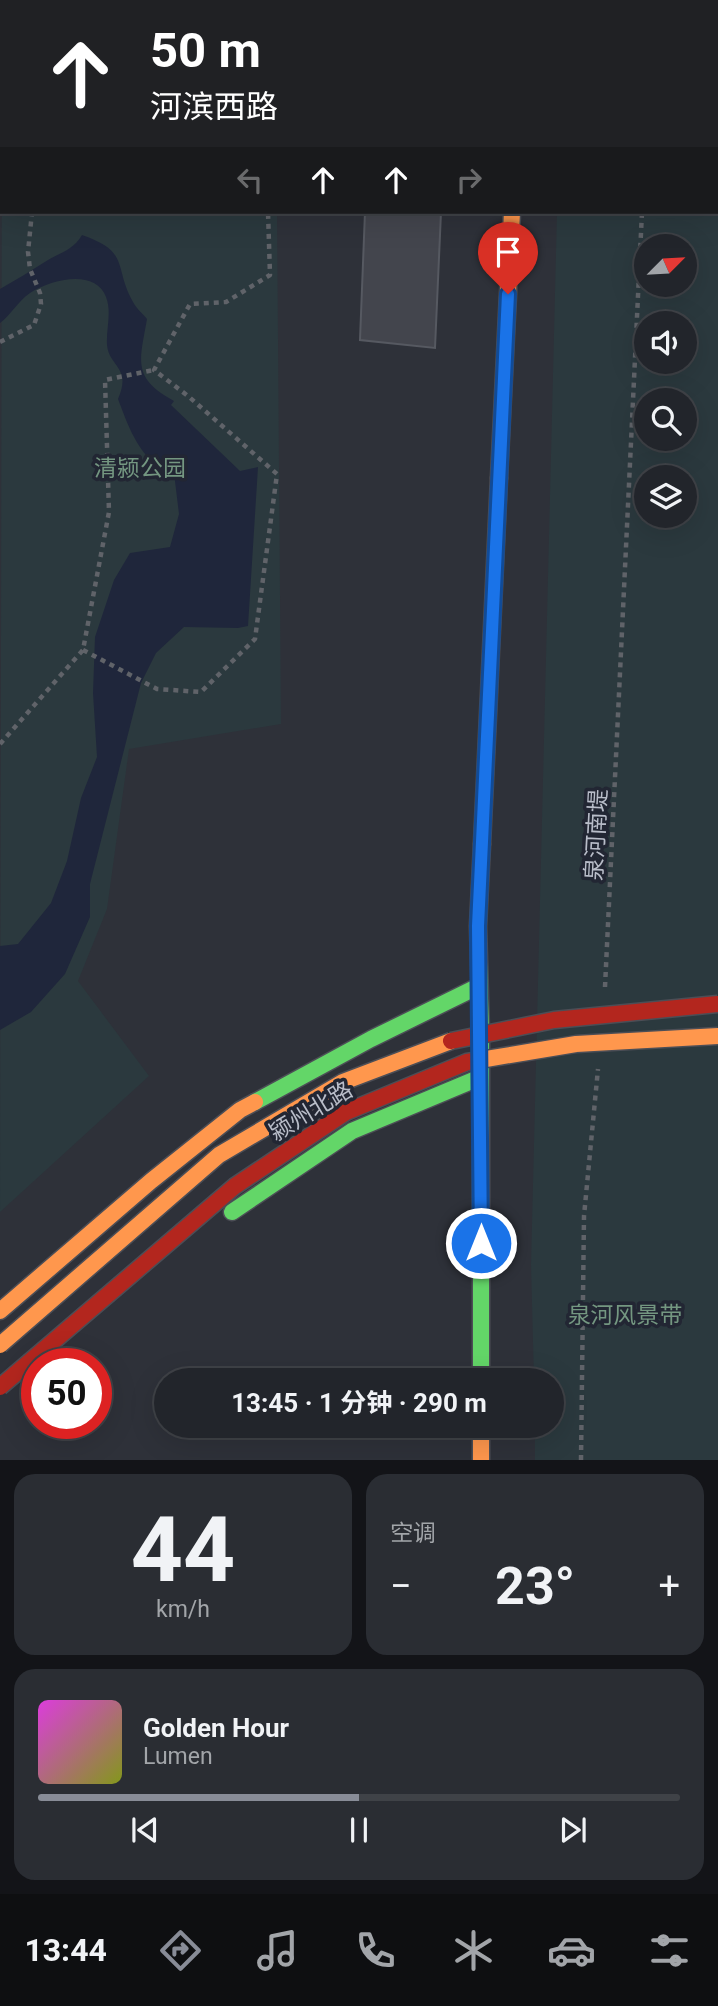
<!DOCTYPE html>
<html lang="zh">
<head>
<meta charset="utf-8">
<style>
  body { margin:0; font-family:Roboto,"Noto Sans SC",sans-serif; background:#2a2d33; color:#f1f3f6; height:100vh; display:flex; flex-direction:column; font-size:26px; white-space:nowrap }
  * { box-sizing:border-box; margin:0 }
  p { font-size:23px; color:#a2a5a9 }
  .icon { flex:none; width:38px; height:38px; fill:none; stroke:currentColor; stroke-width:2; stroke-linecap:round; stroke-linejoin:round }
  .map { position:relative; height:1460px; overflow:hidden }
  .side { display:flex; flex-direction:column; gap:14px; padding:14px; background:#131418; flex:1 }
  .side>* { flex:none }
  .hud { position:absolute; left:0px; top:0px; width:719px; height:214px; box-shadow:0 7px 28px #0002,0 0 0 2px #3f4247; background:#202124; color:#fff; overflow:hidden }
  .needle { width:46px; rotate:66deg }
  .tools { position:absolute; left:634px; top:234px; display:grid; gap:14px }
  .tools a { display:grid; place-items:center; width:63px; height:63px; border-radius:50%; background:#22252b; box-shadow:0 7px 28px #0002,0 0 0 2px #3f4247; font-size:35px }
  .speed { position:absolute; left:21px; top:1348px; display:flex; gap:14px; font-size:35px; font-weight:700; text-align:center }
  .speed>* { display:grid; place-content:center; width:91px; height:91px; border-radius:50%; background:#22252b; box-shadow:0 7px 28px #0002,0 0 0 2px #3f4247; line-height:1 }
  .speed .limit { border:10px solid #d22; background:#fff; color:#111 }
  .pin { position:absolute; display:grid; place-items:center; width:60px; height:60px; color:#fff; margin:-72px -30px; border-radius:50% 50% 50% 0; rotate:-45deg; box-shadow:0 0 7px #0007 }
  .pin .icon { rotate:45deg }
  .me { position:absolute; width:77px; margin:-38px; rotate:0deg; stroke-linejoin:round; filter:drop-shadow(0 0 5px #0008) }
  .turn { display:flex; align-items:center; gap:24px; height:147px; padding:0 35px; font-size:32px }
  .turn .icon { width:91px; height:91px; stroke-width:2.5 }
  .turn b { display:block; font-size:49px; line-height:60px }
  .lanes { display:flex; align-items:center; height:66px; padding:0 35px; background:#0003; justify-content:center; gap:35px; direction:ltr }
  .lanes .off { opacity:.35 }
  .big { font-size:52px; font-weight:700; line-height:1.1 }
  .side .widget { flex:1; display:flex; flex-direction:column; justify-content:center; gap:10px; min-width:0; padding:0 24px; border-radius:21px; background:#2a2d33 }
  .side .dial { align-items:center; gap:0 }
  .dial b { font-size:91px; line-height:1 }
  .song { display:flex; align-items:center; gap:21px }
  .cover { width:84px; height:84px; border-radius:10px; background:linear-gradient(135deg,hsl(300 70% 55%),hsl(70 70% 35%)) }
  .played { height:7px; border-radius:4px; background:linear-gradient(90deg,#888c97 50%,#3f4247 50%) }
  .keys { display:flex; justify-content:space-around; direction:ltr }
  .heat { display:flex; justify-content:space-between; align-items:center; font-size:38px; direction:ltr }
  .side .tiles { flex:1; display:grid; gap:14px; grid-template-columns:1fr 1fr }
  .widget:last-child { grid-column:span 2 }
  .trip { position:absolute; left:154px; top:1368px; width:410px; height:70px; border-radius:35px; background:#22252b; box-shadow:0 7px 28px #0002,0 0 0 2px #3f4247; font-weight:700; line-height:70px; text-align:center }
  .dock { display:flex; height:112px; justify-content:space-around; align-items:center; background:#0e0f11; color:#a2a5a9 }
  .dock .icon { width:49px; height:49px }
  .dock .on { color:#888c97 }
  .dock b { font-size:32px; color:#f1f3f6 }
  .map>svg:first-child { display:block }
</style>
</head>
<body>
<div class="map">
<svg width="718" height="1460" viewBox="0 0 718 1460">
  <rect width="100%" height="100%" fill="#2e3139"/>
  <!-- green -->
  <path fill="#2b393e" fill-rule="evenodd" d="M 28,0 L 276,0 L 276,2 L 27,2 Z
    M 570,0 L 718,0 L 718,1460 L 535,1460 L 535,1426 L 551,1426 L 551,1381 L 534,1381 L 531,1265 L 557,212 L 718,212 L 718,2 L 570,2 ZM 646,247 L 684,247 L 684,285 L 646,285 ZM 646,324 L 684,324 L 684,362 L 646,362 ZM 646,401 L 684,401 L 684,439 L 646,439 ZM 646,478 L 684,478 L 684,516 L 646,516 Z
    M 2,69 L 2,212 L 277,212 L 281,724 L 129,749 L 107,909 L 78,981 L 149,1076 L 0,1212 Z"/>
  <!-- water -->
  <path fill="#1f263b" d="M 82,235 C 131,252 113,266 133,302 C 136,308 143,314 147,319 C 140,360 131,378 174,401 L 171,405 L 240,471 L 258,467 L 248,626 L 238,628 L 184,627 L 156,653 L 141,683 L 90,884 L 90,917 L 65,974 L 31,1012 L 0,1030 L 0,946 L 18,944 L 51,903 L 67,861 L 81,798 L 97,757 L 93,693 L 95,637 L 114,580 L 130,553 L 170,547 L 179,514 L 174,473 C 168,470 159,467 154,463 C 135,447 126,420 118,399 C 132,367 109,367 107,345 C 106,329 112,312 106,297 C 95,268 50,280 30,293 C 18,301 11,315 0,323 L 0,289 C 16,280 32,270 48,260 C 62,252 73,250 82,235 Z"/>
  <!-- building -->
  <path fill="#43454d" stroke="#565961" stroke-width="2" d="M 375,0 L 450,0 L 375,2 Z
    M 365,212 L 441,212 L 435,348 L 360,340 Z"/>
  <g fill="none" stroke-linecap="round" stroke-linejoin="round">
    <!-- fast casing -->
    <g stroke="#4c4e56" stroke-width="19">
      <path id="fast" d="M 255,1102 L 371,1039 L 479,986
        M 232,1212 L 352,1131 L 481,1077
        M 481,1381 L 481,1034 L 478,926 L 482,844"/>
    </g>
    <!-- slow casing -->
    <g stroke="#4c4e56" stroke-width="19">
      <path id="slow" d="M 522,0 L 522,2
        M 499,478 L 512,212
        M 0,1311 L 151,1181 L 240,1110 L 255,1102
        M 481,1426 L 481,1460"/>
    </g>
    <!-- jam casing -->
    <g stroke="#4c4e56" stroke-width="19">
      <path id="jam" d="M 482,844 L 499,478"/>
    </g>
    <!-- path -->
    <path stroke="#606369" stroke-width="4.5" stroke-dasharray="5 5" stroke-linecap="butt" d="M 85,2 L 85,0
      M 651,2 L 651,0
      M 0,144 L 2,141
      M 0,342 L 34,325 L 41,304 L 40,293 L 30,269 L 28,252 L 32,212
      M 83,650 L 157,689 L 201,692 L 255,639 L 277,474 L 188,396 L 154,370 L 190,304 L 226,302 L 270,275 L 268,212
      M 0,744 L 83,650 L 109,512 L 105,380 L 154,370
      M 605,987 L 642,212
      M 581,1460 L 584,1216 L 598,1069"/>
    <!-- fast -->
    <use href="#fast" stroke="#63d668" stroke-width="16"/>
    <!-- slow -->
    <use href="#slow" stroke="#ff974d" stroke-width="16"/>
    <!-- jam -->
    <use href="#jam" stroke="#b3261e" stroke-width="16"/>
    <!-- slow-bridge casing -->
    <g stroke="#4c4e56" stroke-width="19" stroke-linecap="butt">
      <path id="slow-bridge" d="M 480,1060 L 576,1044 L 718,1036
        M 0,1345 L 219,1155 L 343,1082 L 451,1041"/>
    </g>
    <!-- jam-bridge casing -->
    <g stroke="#4c4e56" stroke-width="19" stroke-linecap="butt">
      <path id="jam-bridge" d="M 451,1041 L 554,1020 L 718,1004
        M 0,1387 L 235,1186 L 346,1112 L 467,1062 L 480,1060"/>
    </g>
    <!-- slow-bridge -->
    <use href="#slow-bridge" stroke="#ff974d" stroke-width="16"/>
    <!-- jam-bridge -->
    <use href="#jam-bridge" stroke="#b3261e" stroke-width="16"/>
  </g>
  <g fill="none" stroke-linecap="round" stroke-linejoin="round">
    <!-- route casing -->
    <g stroke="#114b97" stroke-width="18">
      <path id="route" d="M 481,1243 L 478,926 L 508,294"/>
    </g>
    <!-- route -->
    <use href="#route" stroke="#1a73e8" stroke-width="12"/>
  </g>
  <g text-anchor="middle" stroke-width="7" stroke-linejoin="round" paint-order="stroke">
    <!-- park labels -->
    <g font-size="23" fill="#749781" stroke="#222633">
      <text x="140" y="476">清颍公园</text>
      <text x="625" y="1323">泉河风景带</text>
    </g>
    <!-- street labels -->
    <g font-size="23" fill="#b9bdc9" stroke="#222633">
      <text transform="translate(596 835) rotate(-87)" y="8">泉河南堤</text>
      <text transform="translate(311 1111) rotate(-31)" y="8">颍州北路</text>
    </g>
  </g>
</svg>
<div class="tools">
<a><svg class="needle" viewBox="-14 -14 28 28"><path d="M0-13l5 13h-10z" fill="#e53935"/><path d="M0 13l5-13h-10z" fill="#a2a5a9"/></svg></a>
<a><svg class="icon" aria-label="sound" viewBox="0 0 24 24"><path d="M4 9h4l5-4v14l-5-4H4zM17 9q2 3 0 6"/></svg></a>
<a><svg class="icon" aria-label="search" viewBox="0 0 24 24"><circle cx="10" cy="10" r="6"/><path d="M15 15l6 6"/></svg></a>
<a><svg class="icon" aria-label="layers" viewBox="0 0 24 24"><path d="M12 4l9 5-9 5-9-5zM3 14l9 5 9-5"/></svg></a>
</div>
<div class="speed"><div class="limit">50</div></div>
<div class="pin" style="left:508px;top:294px;background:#d93025"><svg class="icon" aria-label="arrive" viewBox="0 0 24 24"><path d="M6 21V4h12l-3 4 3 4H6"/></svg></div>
<svg class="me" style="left:481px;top:1243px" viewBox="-20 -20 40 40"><circle r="17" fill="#1a73e8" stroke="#fff" stroke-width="3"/><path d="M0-11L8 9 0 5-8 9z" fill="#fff"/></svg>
<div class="trip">13:45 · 1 分钟 · 290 m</div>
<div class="hud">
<div class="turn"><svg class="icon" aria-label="ahead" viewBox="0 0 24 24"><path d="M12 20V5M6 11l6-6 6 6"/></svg><div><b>50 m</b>河滨西路</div></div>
<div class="lanes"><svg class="icon off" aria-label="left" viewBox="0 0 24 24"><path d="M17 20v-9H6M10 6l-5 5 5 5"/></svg><svg class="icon" aria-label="ahead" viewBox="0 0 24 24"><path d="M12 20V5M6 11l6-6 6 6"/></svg><svg class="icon" aria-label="ahead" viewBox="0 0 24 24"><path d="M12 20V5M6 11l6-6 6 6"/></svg><svg class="icon off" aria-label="right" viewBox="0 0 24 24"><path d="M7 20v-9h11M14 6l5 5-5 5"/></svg></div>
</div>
</div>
<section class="side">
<div class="tiles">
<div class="widget dial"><b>44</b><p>km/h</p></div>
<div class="widget"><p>空调</p>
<div class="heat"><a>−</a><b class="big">23°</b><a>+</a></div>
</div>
<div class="widget">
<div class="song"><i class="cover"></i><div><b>Golden Hour</b><p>Lumen</p></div></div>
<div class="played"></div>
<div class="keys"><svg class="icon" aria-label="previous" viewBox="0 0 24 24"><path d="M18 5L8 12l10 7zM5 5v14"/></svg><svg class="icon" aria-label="pause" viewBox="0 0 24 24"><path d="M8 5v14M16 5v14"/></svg><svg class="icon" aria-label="next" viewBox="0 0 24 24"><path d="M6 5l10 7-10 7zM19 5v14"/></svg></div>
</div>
</div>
</section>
<nav class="dock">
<b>13:44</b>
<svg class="icon on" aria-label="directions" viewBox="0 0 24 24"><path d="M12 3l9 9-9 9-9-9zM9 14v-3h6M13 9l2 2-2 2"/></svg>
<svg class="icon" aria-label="music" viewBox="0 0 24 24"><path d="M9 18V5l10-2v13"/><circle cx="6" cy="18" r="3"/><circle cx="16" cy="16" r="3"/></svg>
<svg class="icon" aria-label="phone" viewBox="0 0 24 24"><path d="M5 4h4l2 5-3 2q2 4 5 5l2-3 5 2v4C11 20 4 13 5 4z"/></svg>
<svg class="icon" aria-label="climate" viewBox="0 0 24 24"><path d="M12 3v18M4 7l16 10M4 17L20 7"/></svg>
<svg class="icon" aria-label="car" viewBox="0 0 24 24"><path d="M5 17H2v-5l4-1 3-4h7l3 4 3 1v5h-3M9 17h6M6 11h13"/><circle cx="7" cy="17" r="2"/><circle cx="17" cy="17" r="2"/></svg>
<svg class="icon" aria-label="filters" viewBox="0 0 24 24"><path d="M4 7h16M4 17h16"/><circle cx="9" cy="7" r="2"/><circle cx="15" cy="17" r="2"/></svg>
</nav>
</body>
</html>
